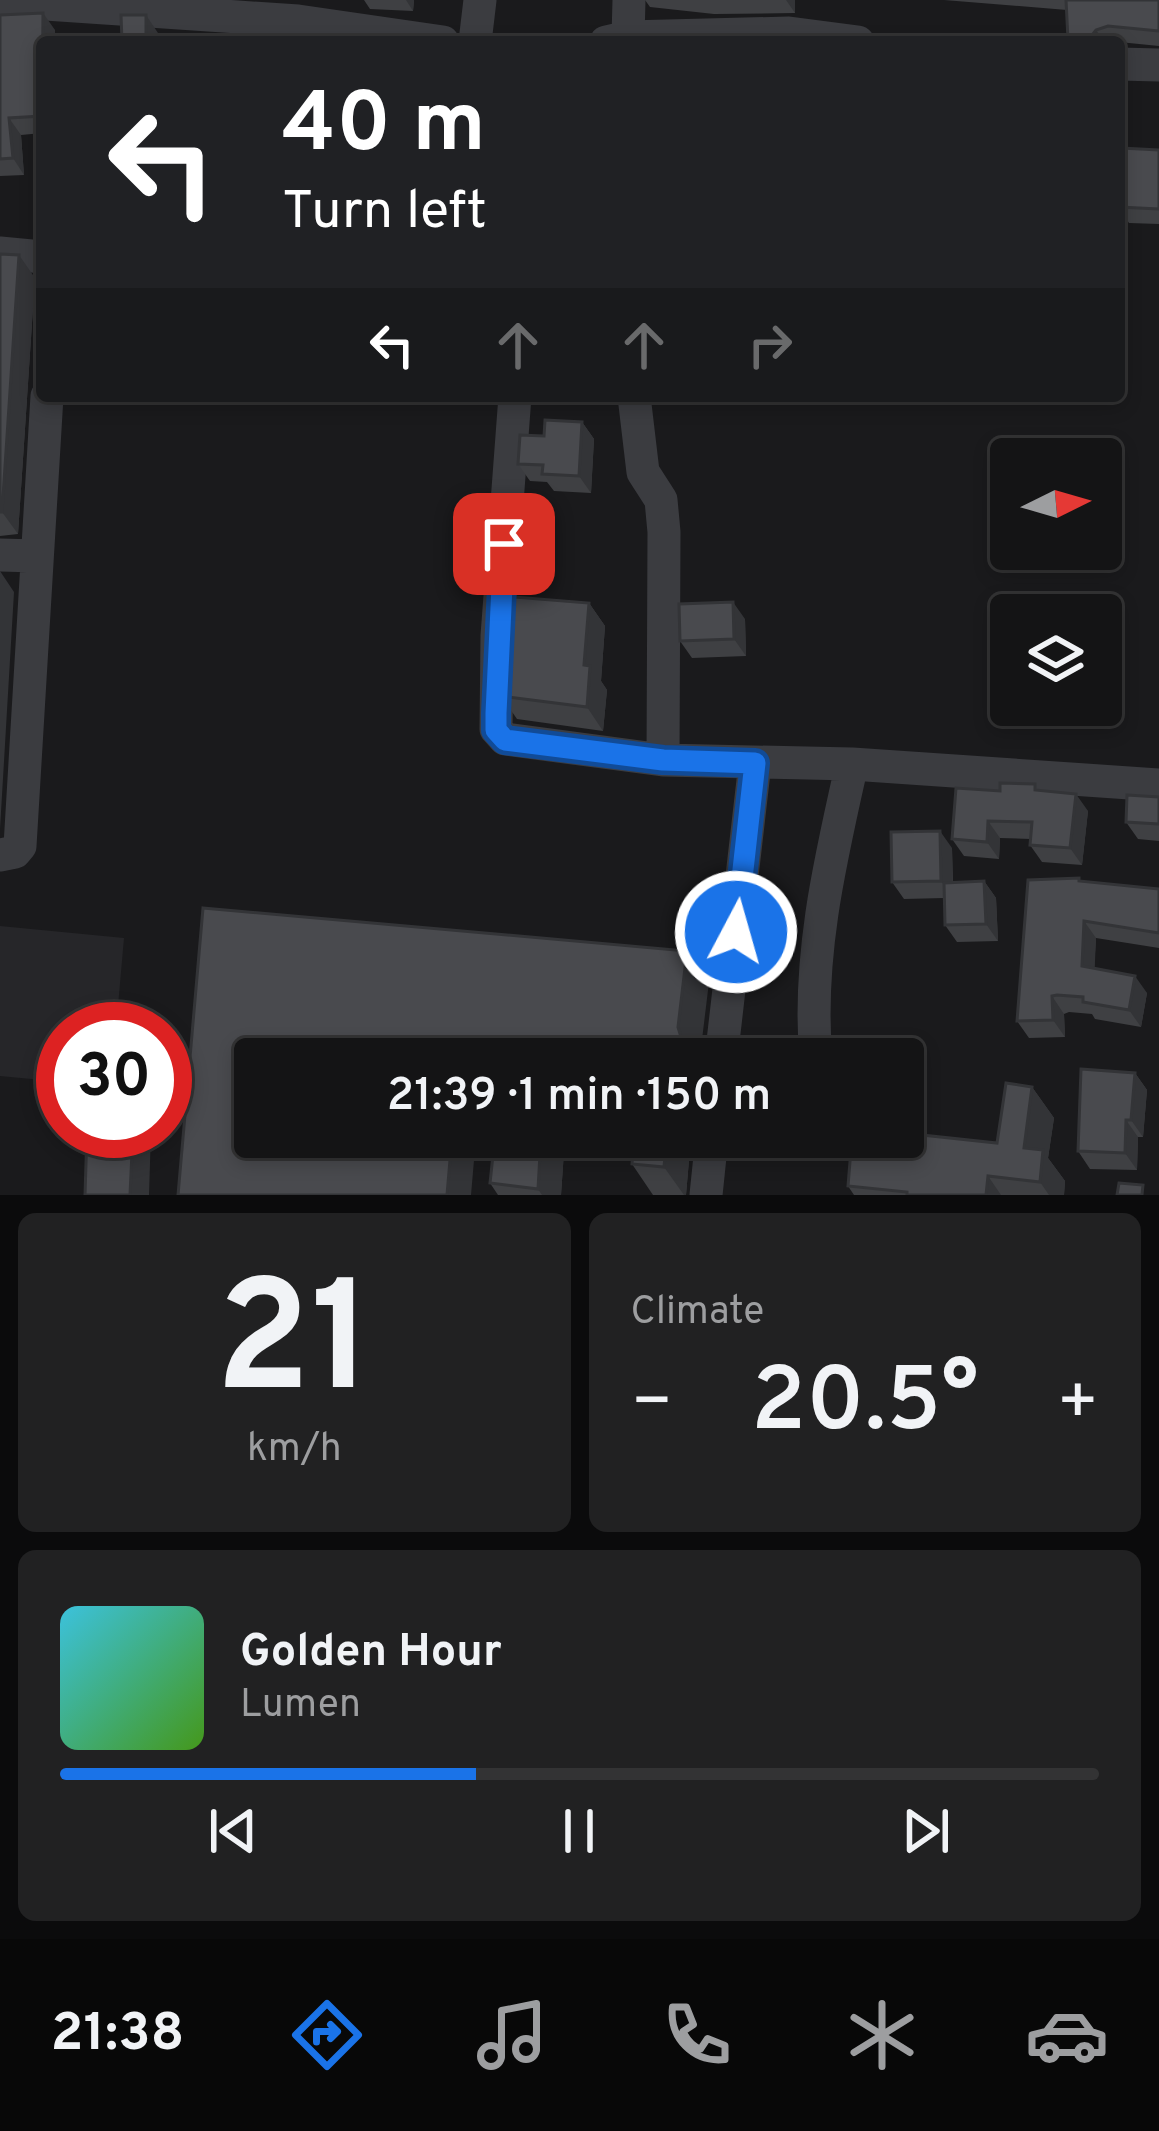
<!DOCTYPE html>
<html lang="en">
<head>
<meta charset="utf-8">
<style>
  body { margin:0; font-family:Overpass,sans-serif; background:#212122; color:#f1f3f6; height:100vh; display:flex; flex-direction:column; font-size:45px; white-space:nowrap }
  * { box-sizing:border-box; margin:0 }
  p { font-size:39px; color:#9d9ea0 }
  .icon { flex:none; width:66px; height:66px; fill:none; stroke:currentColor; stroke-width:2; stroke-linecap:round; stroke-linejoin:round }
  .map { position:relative; height:1195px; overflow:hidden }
  .details { display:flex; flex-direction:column; gap:18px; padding:18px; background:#0b0b0c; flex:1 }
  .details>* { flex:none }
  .top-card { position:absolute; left:36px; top:36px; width:1089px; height:366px; border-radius:12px; box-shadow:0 6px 18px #0003,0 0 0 3px #333334; background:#202124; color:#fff; overflow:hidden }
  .needle { width:78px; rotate:85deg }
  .buttons { position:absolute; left:990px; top:438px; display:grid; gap:24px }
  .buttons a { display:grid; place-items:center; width:132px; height:132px; border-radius:12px; background:#141415; box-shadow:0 6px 18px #0003,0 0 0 3px #333334; font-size:60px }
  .speed { position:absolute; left:36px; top:1002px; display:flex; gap:24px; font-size:60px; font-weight:700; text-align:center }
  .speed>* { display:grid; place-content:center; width:156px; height:156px; border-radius:50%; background:#141415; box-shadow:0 6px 18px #0003,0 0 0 3px #333334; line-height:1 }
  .speed .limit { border:18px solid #d22; background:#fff; color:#111 }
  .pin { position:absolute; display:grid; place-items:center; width:102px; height:102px; color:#fff; margin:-51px; border-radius:24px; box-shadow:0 6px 18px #0006 }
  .me { position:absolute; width:132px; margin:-66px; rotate:6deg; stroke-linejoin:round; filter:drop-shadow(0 0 9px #0008) }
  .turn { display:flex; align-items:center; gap:42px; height:252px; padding:0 48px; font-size:54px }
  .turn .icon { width:156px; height:156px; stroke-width:2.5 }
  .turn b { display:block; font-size:84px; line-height:102px }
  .lanes { display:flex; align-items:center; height:114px; padding:0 48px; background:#0003; justify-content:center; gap:60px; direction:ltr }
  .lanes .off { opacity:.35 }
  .big { font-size:90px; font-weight:600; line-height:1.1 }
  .details .card { flex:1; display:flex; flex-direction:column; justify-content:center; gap:18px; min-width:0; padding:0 42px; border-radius:18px; background:#212122 }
  .details .dial { align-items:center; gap:0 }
  .dial b { font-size:156px; line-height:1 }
  .song { display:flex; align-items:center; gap:36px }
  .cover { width:144px; height:144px; border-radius:18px; background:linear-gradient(135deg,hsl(190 70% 55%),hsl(100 70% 35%)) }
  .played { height:12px; border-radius:6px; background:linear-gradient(90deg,#1a73e8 40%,#333334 40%) }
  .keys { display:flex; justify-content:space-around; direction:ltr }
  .heat { display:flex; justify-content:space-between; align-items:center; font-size:66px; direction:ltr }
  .details .tiles { flex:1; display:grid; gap:18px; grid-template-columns:1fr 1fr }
  .card:last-child { grid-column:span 2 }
  .trip { position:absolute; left:234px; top:1038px; width:690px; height:120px; border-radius:12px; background:#141415; box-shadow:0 6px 18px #0003,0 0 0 3px #333334; font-weight:600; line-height:120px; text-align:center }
  .menu { display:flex; height:192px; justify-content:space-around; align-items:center; background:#080808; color:#9d9ea0 }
  .menu .icon { width:84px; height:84px }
  .menu .active { color:#1a73e8 }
  .menu b { font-size:54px; color:#f1f3f6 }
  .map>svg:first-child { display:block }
</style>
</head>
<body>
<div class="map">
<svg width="1159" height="1195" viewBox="0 0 1159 1195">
  <rect width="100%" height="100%" fill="#1a1a1c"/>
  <!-- built -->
  <path fill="#262629" d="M 0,926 L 124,938 L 116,1029 L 63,1029 L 63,1082 L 0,1076 Z"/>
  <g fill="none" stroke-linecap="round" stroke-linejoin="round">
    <!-- minor -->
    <path stroke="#3b3c40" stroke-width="33" d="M 0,1 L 298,21 L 443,42
      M 628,37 L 629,0
      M 475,42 L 480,0
      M 606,42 L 628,37 L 789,33 L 858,42
      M 1119,64 L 1159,65
      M 0,253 L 42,257
      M 515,396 L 497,636 L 496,729 L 505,739 L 663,760 L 852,764 L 1159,785
      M 634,396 L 643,472 L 661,500 L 664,532 L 663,760
      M 0,555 L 37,556
      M 0,855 L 15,852 L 20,846 L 47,396
      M 721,1059 L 755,763
      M 816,1059 C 807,959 830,861 852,764
      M 706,1195 L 712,1137"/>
  </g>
  <!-- wall -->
  <path fill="#3f4043" d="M 364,0 L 414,0 L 413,11 L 370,9 Z
    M 645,0 L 804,0 L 795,0 L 795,13 L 714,14 L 650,7 Z
    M 944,0 L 1159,0 L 1159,46 L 1119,42 L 1070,42 L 1067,10 Z
    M 0,15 L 55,30 L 42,42 L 42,133 L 21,135 L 24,175 L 0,176 Z
    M 1159,150 L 1159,224 L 1129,223 L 1119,208 L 1119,186 Z
    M 0,254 L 35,278 L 18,534 L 0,536 Z
    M 582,422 L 594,439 L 591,493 L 554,491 L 547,482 L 530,481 L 518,464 L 544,436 Z
    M 589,603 L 605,626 L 601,681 L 607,690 L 603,731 L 517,719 L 501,696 Z
    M 745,619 L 746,656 L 692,658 L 680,641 Z
    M 1039,790 L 1088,811 L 1082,865 L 1042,862 L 1030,845 L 1031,839 L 1000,838 L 999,859 L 964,856 L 952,839 L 1000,791 Z
    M 1159,797 L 1159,841 L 1138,839 L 1126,822 Z
    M 952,848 L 953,882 L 984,881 L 996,898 L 998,941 L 957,942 L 945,925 L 944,898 L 904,899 L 892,882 Z
    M 1082,882 L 1159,889 L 1159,948 L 1096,938 L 1094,969 L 1147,993 L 1141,1027 L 1095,1019 L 1092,1014 L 1069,1012 L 1064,1014 L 1065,1037 L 1029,1038 L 1017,1021 Z
    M 1135,1073 L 1147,1090 L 1143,1137 L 1138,1137 L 1137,1170 L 1090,1169 L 1078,1151 Z
    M 1032,1087 L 1054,1118 L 1048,1158 L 1065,1181 L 1064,1195 L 854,1195 L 848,1186 L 852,1144 L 801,1137 L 903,1137 L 905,1114 L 905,1134 L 997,1143 Z
    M 565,1137 L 561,1195 L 498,1195 L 490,1183 Z
    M 691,1137 L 686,1195 L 653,1195 L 632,1164 Z"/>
  <!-- shaded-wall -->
  <path fill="#333437" d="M 406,0 L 414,0 L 413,11 Z
    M 786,0 L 795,0 L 795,13 Z
    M 43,13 L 55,30 L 55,42 L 44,42 Z
    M 146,15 L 158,33 L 158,42 L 146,42 Z
    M 1096,30 L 1105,42 L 1091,42 L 1089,39 Z
    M 9,118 L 21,135 L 24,175 L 13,158 Z
    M 19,255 L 35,278 L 18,534 L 2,512 Z
    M 582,422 L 594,439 L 591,493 L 579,476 Z
    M 0,571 L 14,592 L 0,829 Z
    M 733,602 L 745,619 L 746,656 L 734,639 Z
    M 589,603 L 605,626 L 601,681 L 607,690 L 603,731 L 587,707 L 584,665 Z
    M 1076,794 L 1088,811 L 1082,865 L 1070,848 Z
    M 988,821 L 1000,838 L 999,859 L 987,842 Z
    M 940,831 L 952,848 L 953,898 L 941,881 Z
    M 984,881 L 996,898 L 998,941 L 986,924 Z
    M 1084,921 L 1096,938 L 1094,984 L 1082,966 Z
    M 687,951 L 709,982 L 700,1056 L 703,1059 L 694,1059 L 681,1037 L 678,1027 Z
    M 1135,976 L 1147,993 L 1141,1027 L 1129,1010 Z
    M 1052,996 L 1064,1014 L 1065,1037 L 1053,1020 Z
    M 1135,1073 L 1147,1090 L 1143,1137 L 1131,1120 Z
    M 1032,1087 L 1054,1118 L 1048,1158 L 1065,1181 L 1064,1195 L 1049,1195 L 1040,1182 L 1024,1148 Z
    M 1126,1120 L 1138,1137 L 1137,1170 L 1125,1153 Z
    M 133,1131 L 151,1131 L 149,1195 L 130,1195 Z
    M 452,1137 L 476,1137 L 471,1195 L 447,1195 Z
    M 541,1137 L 565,1137 L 561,1195 L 542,1195 L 538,1189 Z
    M 667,1137 L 691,1137 L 686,1195 L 684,1195 L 664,1167 Z
    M 988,1176 L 1001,1195 L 986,1195 Z"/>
  <!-- building -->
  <path fill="#494a4e" stroke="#333437" stroke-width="3" d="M 1066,0 L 1159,0 L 1159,31 L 1108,26 L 1096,30 L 1089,39 L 1068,40 Z
    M 43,13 L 42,116 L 9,118 L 13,158 L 0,159 L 0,15 Z
    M 121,15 L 146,15 L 146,42 L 122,42 Z
    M 1121,148 L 1159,150 L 1159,209 L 1119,207 Z
    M 0,254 L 19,255 L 2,512 L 0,512 Z
    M 545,420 L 582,422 L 579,476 L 542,474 L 543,465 L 518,464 L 520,435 L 544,436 Z
    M 503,596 L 589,603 L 584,665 L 590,666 L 587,707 L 501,696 Z
    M 733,602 L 734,639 L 680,641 L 679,604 Z
    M 1000,783 L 1035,784 L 1035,790 L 1076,794 L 1070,848 L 1030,845 L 1032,822 L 988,821 L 987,842 L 952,839 L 956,788 L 1000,791 Z
    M 1127,795 L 1159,797 L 1159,824 L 1126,822 Z
    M 940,831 L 941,881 L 892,882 L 891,832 Z
    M 1079,878 L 1079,881 L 1159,889 L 1159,933 L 1084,921 L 1082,966 L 1135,976 L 1129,1010 L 1083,1002 L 1083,997 L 1057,995 L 1052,996 L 1053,1020 L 1017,1021 L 1028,880 Z
    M 984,881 L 986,924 L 945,925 L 944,883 Z
    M 203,908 L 687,951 L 678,1027 L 681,1037 L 695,1048 L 694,1059 L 255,1059 L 255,1137 L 452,1137 L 447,1195 L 178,1195 Z
    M 1081,1069 L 1135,1073 L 1131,1120 L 1126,1120 L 1125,1153 L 1078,1151 Z
    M 1006,1083 L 1032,1087 L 1024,1148 L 1043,1150 L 1040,1182 L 988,1176 L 986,1195 L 907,1195 L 907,1192 L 848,1186 L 852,1137 L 903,1137 L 903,1133 L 997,1143 Z
    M 87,1131 L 133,1131 L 130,1195 L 85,1195 Z
    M 500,1137 L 541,1137 L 538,1189 L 490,1183 L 493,1155 L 499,1156 Z
    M 634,1137 L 667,1137 L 664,1167 L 632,1164 Z
    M 1119,1183 L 1143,1185 L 1142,1195 L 1117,1195 Z"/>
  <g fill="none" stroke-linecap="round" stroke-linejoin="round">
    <!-- route casing -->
    <g stroke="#114b97" stroke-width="30">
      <path id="route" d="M 504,544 L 496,713 L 496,730 L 505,740 L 663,760 L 755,763 L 736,932"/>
    </g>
    <!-- route -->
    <use href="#route" stroke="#1a73e8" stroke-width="21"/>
  </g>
</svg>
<div class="buttons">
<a><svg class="needle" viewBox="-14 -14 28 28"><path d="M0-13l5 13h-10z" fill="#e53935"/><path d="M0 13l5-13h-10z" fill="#9d9ea0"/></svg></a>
<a><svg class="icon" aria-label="layers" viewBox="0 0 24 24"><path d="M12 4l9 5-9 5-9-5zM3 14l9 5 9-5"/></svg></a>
</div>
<div class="speed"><div class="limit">30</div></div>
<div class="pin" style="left:504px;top:544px;background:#d93025"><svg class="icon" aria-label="arrive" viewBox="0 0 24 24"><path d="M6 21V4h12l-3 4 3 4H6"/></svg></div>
<svg class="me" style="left:736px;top:932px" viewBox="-20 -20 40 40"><circle r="17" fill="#1a73e8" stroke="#fff" stroke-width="3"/><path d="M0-11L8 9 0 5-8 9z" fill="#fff"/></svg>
<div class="trip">21:39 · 1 min · 150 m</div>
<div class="top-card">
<div class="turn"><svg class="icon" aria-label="left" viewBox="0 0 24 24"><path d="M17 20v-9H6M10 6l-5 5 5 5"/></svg><div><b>40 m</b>Turn left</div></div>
<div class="lanes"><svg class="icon" aria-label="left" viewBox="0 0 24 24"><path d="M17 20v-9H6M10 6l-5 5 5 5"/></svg><svg class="icon off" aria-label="ahead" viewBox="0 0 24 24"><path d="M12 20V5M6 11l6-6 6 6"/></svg><svg class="icon off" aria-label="ahead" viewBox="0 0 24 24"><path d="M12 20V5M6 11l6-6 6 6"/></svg><svg class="icon off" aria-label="right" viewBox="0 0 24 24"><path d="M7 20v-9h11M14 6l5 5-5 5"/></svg></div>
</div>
</div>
<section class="details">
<div class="tiles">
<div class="card dial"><b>21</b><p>km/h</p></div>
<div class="card"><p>Climate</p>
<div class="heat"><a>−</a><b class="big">20.5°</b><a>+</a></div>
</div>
<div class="card">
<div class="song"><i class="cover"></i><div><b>Golden Hour</b><p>Lumen</p></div></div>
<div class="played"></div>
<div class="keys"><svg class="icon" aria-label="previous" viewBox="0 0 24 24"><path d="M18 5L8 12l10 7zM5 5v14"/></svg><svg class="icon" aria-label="pause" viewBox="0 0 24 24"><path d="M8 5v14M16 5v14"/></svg><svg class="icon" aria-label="next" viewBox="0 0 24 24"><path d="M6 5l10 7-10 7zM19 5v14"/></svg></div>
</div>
</div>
</section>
<nav class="menu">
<b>21:38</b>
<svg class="icon active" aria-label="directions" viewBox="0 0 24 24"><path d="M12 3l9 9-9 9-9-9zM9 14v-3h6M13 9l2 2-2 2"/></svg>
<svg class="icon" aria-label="music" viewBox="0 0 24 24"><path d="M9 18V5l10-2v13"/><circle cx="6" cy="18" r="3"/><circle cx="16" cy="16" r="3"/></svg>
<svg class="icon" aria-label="phone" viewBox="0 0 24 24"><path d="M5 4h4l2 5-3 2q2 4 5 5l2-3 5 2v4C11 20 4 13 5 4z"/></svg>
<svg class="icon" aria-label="climate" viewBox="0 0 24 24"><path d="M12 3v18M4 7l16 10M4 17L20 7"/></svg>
<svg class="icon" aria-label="car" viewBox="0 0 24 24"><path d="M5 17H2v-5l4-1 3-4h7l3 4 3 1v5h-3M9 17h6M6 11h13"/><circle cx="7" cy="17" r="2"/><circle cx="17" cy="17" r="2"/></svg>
</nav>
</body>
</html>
